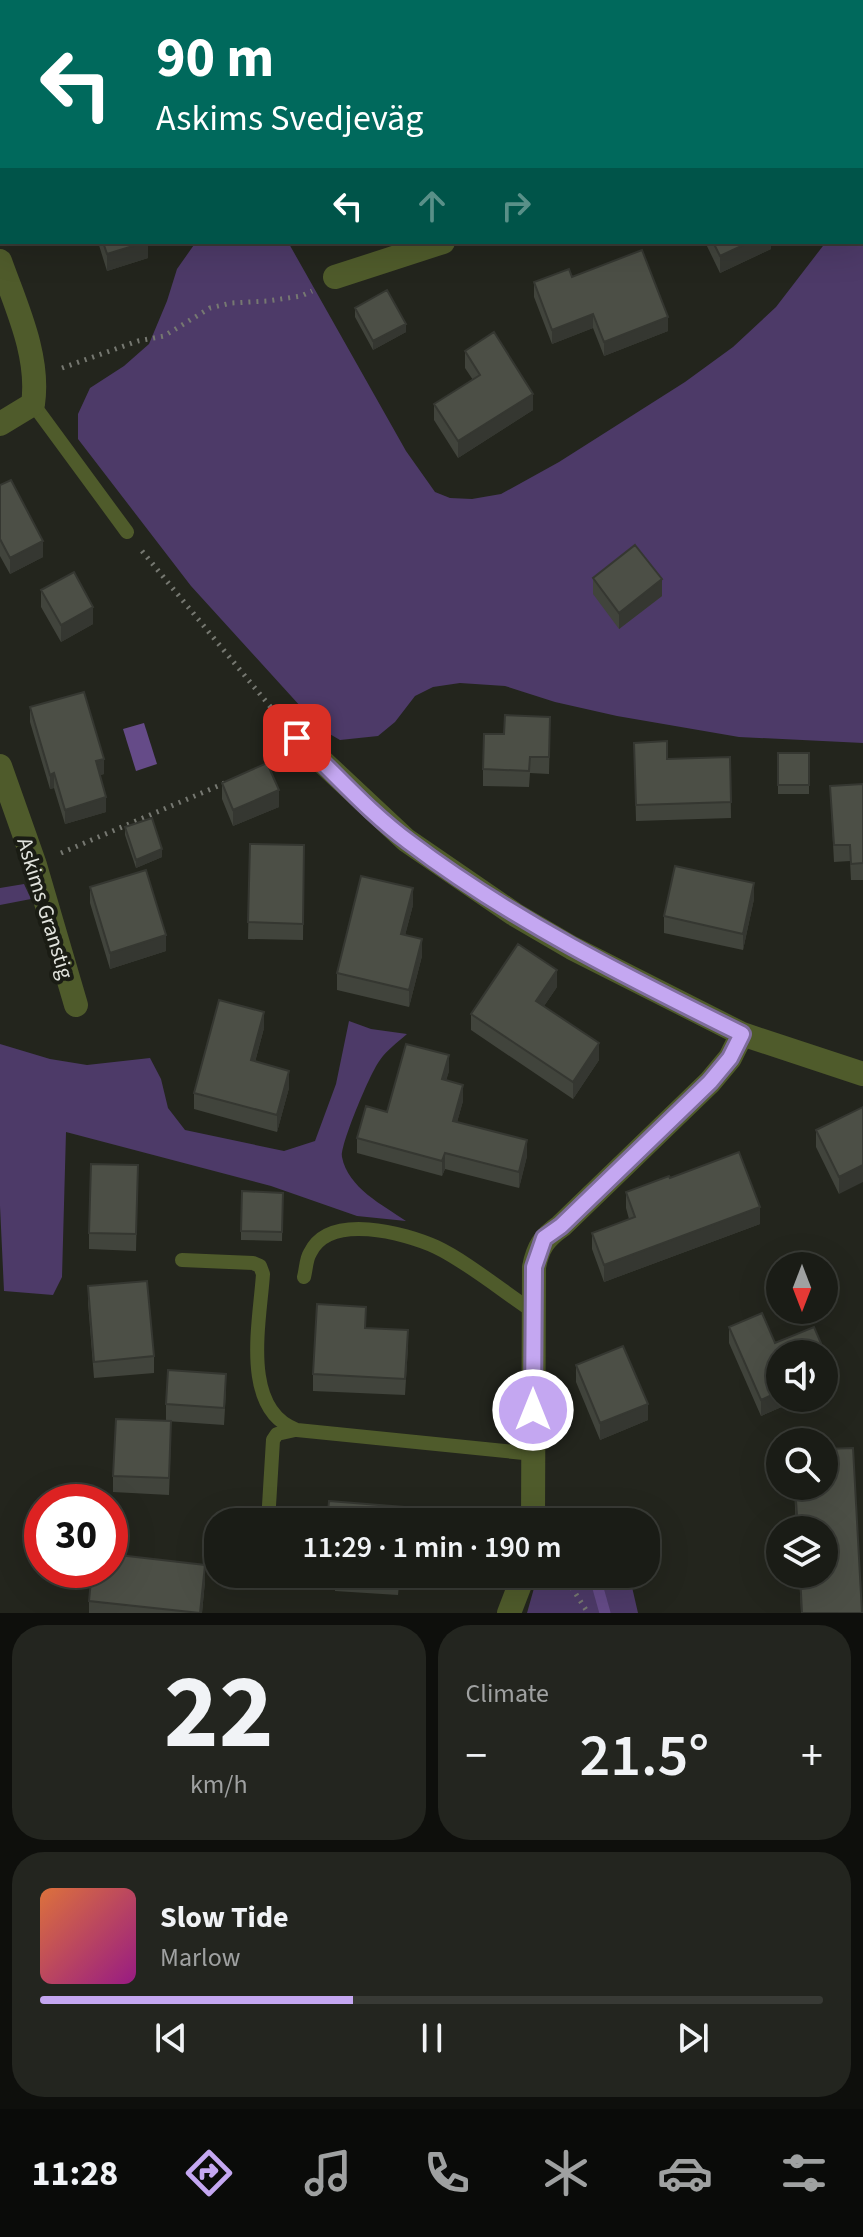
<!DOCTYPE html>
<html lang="en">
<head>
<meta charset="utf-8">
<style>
  body { margin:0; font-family:"Source Sans 3",sans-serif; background:#23251f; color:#f1f3f6; height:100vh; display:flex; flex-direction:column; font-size:30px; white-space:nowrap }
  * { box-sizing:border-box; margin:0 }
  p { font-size:26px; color:#9fa1a1 }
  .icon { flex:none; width:44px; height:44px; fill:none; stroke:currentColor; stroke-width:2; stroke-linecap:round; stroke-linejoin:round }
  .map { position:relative; height:1613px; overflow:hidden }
  .details { display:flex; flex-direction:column; gap:12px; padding:12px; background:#0e0f0c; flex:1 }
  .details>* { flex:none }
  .top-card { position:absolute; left:0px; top:0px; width:864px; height:244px; box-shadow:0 8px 32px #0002,0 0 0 2px #383a35; background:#00695c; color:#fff; overflow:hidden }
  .needle { width:52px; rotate:180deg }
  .fabs { position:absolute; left:766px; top:1252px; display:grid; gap:16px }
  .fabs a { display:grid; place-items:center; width:72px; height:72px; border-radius:50%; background:#1a1c16; box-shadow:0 8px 32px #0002,0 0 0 2px #383a35; font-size:40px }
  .speed { position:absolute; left:24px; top:1484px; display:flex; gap:16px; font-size:40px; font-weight:700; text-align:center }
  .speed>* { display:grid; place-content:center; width:104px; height:104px; border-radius:50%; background:#1a1c16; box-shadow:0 8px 32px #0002,0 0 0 2px #383a35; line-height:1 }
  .speed .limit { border:12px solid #d22; background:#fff; color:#111 }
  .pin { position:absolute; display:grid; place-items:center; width:68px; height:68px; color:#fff; margin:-34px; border-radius:16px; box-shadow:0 4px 12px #0006 }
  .me { position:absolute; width:88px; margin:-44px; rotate:0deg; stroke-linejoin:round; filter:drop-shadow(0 0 6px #0008) }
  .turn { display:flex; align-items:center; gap:28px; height:168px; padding:0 24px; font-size:36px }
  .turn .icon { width:104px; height:104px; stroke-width:2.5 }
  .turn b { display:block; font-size:56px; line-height:68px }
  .lanes { display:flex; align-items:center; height:76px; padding:0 24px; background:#0003; justify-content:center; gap:40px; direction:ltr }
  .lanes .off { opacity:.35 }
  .big { font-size:60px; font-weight:600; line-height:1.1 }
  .details .tile { flex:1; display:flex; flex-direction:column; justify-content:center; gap:12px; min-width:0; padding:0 28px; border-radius:32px; background:#23251f }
  .details .dial { align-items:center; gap:0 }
  .dial b { font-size:104px; line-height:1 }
  .song { display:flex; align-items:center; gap:24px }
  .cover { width:96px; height:96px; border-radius:12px; background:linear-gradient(135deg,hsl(20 70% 55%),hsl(310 70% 35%)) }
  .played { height:8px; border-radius:4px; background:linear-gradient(90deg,#c4a7f1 40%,#383a35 40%) }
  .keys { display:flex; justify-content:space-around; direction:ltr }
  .heat { display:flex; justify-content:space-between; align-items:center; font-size:44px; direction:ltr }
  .details .tiles { flex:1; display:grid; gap:12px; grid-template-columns:1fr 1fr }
  .tile:last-child { grid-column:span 2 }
  .trip { position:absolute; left:204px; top:1508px; width:456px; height:80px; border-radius:32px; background:#1a1c16; box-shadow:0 8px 32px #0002,0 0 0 2px #383a35; font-weight:600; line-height:80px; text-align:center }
  .dock { display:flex; height:128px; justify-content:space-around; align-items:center; background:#0a0b09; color:#9fa1a1 }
  .dock .icon { width:56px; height:56px }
  .dock .active { color:#c4a7f1 }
  .dock b { font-size:36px; color:#f1f3f6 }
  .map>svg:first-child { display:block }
</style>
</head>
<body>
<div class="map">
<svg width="863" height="1613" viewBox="0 0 863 1613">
  <rect width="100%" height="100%" fill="#23251d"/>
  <!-- green -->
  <path fill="#4d3a68" d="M 863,201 L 863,743 L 739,737 L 617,716 L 555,702 L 505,686 L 460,683 L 433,687 L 415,696 L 395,722 L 378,736 L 340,740 L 321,729 L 191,586 L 78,439 L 78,414 L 90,388 L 124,366 L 149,344 L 167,301 L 177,269 L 196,242 L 288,242 L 406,451 L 435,492 L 450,498 L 472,499 L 501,494 L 559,462 L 685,382 L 733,347 L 776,307 L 826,242 L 862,242 Z
    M 24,884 L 31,899 L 0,905 L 0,888 Z
    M 349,1021 L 371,1029 L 407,1034 C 398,1042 387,1050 380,1060 C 371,1071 340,1145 342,1157 C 348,1188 383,1205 406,1221 L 357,1216 L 271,1186 L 66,1132 L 62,1277 L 53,1295 L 4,1291 L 0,1206 L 0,1044 L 50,1059 L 87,1065 L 150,1058 L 161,1079 L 168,1108 L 185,1130 L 284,1151 L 315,1141 L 336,1084 Z
    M 538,1574 L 629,1574 L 638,1613 L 527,1613 Z"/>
  <!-- water -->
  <path fill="#654b88" d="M 144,723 L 157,764 L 136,771 L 123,729 Z"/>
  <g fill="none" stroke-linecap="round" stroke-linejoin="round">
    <!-- stream -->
    <path stroke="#654b88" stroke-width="11" d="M 594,1574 L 605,1613"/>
    <!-- path -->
    <path stroke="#767871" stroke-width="5" stroke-dasharray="2 6" stroke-linecap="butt" d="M 62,368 L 138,341 L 164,336 L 210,308 L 231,303 L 268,301 L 301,296 L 312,291
      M 142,551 L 278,716
      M 61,853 L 225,783
      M 563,1574 L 588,1613"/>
    <!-- lane -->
    <path stroke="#4f5b2b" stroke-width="14" d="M 33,404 L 127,532
      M 182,1260 L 253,1263 L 260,1266 L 263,1274 C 260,1321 240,1410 297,1430 L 534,1454
      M 304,1277 C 306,1270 306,1259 310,1253 C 329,1212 405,1233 436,1247 C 466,1261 505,1293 534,1312
      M 268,1522 L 273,1440 L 277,1434 L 295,1430"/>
    <!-- street -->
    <path stroke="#4f5b2b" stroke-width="24" d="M 737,0 L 739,2
      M 794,2 L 796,0
      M 0,261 C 16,306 40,356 33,404 L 0,424
      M 335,277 L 443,242
      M 297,738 L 406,840 L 514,914 L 572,948 L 742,1034 L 863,1074
      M 0,766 L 35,865 L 76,1005
      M 533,1522 L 534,1267 C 538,1247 544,1238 561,1226 L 710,1082 L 730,1058 L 742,1034
      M 509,1613 L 524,1574"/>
  </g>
  <!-- wall -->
  <path fill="#41443c" d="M 233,0 L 290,0 L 290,2 L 233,2 Z
    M 599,0 L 670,0 L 668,2 L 601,2 Z
    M 839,0 L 863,0 L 863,64 L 862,2 L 839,2 Z
    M 98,242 L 148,242 L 148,258 L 107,271 Z
    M 705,242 L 771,242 L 771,249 L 720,273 Z
    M 534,282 L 668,331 L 604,356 L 593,328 L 552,344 L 534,297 Z
    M 355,308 L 406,332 L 373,350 L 355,317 Z
    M 465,351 L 533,410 L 458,458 L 434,420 L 434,404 L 473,380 L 465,368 Z
    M 0,485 L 43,557 L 10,574 L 0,556 Z
    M 593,578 L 662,596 L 619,629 L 593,594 Z
    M 41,590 L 93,624 L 61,642 L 41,607 Z
    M 30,707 L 104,774 L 100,775 L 106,812 L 65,824 L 54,788 L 50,789 L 30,722 Z
    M 550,734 L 549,774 L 530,773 L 529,787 L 483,786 L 483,769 Z
    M 634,743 L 667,759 L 730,757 L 731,818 L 636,821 Z
    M 778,753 L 809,753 L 809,794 L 778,794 Z
    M 222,783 L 279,807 L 233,826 L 222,799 Z
    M 863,784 L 863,880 L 851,880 L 850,861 L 834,862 L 830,786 Z
    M 125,827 L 162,857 L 136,868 L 125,835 Z
    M 250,844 L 304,845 L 303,940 L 248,939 Z
    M 90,887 L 166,951 L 110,969 L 90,903 Z
    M 754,899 L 743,950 L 664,933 L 664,916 Z
    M 413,905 L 405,935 L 422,956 L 409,1007 L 337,990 L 337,973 Z
    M 557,987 L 544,1006 L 599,1060 L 573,1099 L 471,1030 L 471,1014 Z
    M 264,1028 L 255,1062 L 289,1088 L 277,1132 L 194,1109 L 194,1093 Z
    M 449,1071 L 446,1080 L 463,1101 L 457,1122 L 527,1156 L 519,1188 L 445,1169 L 442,1176 L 357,1153 L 357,1138 L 387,1112 Z
    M 863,1107 L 839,1194 L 816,1147 L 816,1130 Z
    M 138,1165 L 136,1251 L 89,1249 L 89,1233 Z
    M 670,1178 L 760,1224 L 604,1282 L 592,1249 L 592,1233 L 629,1219 L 626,1208 L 626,1192 Z
    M 283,1193 L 282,1241 L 241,1240 L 241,1231 Z
    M 88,1286 L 154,1356 L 154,1373 L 94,1378 L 88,1303 Z
    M 729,1327 L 775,1343 L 832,1385 L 761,1416 L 729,1343 Z
    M 366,1328 L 408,1347 L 405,1395 L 313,1391 L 313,1374 Z
    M 576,1365 L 648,1420 L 600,1440 L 576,1382 Z
    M 226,1391 L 224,1425 L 166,1421 L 166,1404 Z
    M 171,1438 L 169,1495 L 113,1492 L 113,1476 Z
    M 794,1486 L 824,1486 L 862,1613 L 801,1613 L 799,1574 L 824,1574 L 824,1530 L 796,1530 Z
    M 335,1574 L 400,1574 L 398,1595 L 335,1591 Z
    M 205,1581 L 202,1613 L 89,1613 L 89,1601 Z"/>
  <!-- shaded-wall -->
  <path fill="#353731" d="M 0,0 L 26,0 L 20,2 L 2,2 L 2,8 L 0,9 Z
    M 655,0 L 670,0 L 668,2 L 653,2 Z
    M 148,242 L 148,258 L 107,271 L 107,254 Z
    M 750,242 L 771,242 L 771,249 L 720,273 L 720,256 Z
    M 593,314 L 593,328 L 552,344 L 552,330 Z
    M 668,317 L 668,331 L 604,356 L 604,342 Z
    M 406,324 L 406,332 L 373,350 L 373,341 Z
    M 533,394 L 533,410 L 458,458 L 458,441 Z
    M 43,541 L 43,557 L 10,574 L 10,558 Z
    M 662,579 L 662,596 L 619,629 L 619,613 Z
    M 93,607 L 93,624 L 61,642 L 61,625 Z
    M 104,759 L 104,774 L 96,776 L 96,761 Z
    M 54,773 L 54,788 L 50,789 L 50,775 Z
    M 279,790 L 279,807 L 233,826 L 233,810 Z
    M 106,797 L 106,812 L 65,824 L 65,810 Z
    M 162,849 L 162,857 L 136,868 L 136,860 Z
    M 754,883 L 754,899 L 743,950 L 743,934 Z
    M 413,888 L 413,905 L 401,951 L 401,934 Z
    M 166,935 L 166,951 L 110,969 L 110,953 Z
    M 422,939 L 422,956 L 409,1007 L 409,990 Z
    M 557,970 L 557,987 L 536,1018 L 536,1001 Z
    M 264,1012 L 264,1028 L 251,1077 L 251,1060 Z
    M 599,1043 L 599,1060 L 573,1099 L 573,1082 Z
    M 449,1055 L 449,1071 L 442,1095 L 442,1079 Z
    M 289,1071 L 289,1088 L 277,1132 L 277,1115 Z
    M 463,1085 L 463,1101 L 453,1137 L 453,1121 Z
    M 527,1140 L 527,1156 L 519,1188 L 519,1172 Z
    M 445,1153 L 445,1169 L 442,1176 L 442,1161 Z
    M 863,1165 L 863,1182 L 839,1194 L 839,1177 Z
    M 760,1207 L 760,1224 L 604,1282 L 604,1265 Z
    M 832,1369 L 832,1385 L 824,1389 L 824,1372 Z
    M 780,1391 L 780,1398 L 802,1398 L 761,1416 L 761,1400 Z
    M 648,1404 L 648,1420 L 600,1440 L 600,1423 Z
    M 205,1565 L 205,1581 L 202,1613 L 200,1613 Z"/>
  <!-- building -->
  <path fill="#4c4f46" stroke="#353731" stroke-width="2" d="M 265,0 L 286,0 L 286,2 L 274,2 Z
    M 617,0 L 655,0 L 653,2 L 619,2 Z
    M 840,0 L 863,0 L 863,22 L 862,2 L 842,2 Z
    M 103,242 L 146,242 L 107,254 Z
    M 713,242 L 750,242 L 720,256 Z
    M 642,250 L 668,317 L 604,342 L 593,314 L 552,330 L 534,282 L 569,269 L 572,277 Z
    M 387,290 L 406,324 L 373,341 L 355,308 Z
    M 494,332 L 533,394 L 458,441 L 434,404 L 480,375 L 465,351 Z
    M 11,480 L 43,541 L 10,558 L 0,539 L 0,485 Z
    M 635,545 L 662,579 L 619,613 L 593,578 Z
    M 74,572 L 93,607 L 61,625 L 41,590 Z
    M 84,692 L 104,759 L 96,761 L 106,797 L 65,810 L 54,773 L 50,775 L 30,707 Z
    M 505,715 L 550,717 L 549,757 L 530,757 L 529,771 L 483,769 L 484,734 L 504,734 Z
    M 667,741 L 667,759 L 730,757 L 731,802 L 636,805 L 634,743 Z
    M 778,753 L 809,753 L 809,785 L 778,785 Z
    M 267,763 L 279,790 L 233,810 L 222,783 Z
    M 863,784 L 863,863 L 851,864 L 850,845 L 834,845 L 830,786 Z
    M 152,818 L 162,849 L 136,860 L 125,827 Z
    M 250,844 L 304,845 L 303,924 L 248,922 Z
    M 675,866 L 754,883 L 743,934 L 664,916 Z
    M 146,870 L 166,935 L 110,953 L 90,887 Z
    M 361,876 L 413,888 L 401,934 L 422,939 L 409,990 L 337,973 Z
    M 518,944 L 557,970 L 536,1001 L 599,1043 L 573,1082 L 471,1014 Z
    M 219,1000 L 264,1012 L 251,1060 L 289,1071 L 277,1115 L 194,1093 Z
    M 406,1044 L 449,1055 L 442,1079 L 463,1085 L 453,1121 L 527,1140 L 519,1172 L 445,1153 L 442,1161 L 357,1138 L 366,1106 L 387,1112 Z
    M 863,1107 L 863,1165 L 839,1177 L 816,1130 Z
    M 739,1152 L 760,1207 L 604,1265 L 592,1233 L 635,1217 L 626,1192 L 669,1176 L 670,1178 Z
    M 91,1164 L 138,1165 L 136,1234 L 89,1233 Z
    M 242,1191 L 283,1193 L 282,1232 L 241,1231 Z
    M 147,1281 L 154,1356 L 94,1362 L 88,1286 Z
    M 317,1304 L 366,1307 L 365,1328 L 408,1330 L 405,1379 L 313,1374 Z
    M 762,1313 L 775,1343 L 814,1327 L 832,1369 L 824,1372 L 824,1354 L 780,1354 L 780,1391 L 761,1400 L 729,1327 Z
    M 623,1346 L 648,1404 L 600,1423 L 576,1365 Z
    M 168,1370 L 226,1374 L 224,1408 L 166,1404 Z
    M 116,1419 L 171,1421 L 169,1478 L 113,1476 Z
    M 853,1448 L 862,1613 L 802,1613 L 800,1574 L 824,1574 L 824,1530 L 798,1530 L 795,1486 L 824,1486 L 824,1449 Z
    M 329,1501 L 404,1507 L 403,1522 L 327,1522 Z
    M 110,1554 L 205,1565 L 200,1613 L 89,1601 L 92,1570 L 110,1570 Z
    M 335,1574 L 399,1574 L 398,1579 Z"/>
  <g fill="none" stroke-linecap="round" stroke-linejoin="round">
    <!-- route casing -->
    <g stroke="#7f6d9d" stroke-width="20">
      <path id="route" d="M 297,738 C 334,772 368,812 409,842 C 512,920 627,977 742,1034 L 730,1058 L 710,1082 L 561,1226 L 544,1238 L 534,1267 L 533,1410"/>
    </g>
    <!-- route -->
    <use href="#route" stroke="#c4a7f1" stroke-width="14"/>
  </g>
  <g text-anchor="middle" stroke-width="8" stroke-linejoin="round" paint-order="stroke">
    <!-- street labels -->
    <g font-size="22" fill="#e2e4de" stroke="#1a1c14">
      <text transform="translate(46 908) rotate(73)" y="8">Askims Granstig</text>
    </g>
  </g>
</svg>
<div class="fabs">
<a><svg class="needle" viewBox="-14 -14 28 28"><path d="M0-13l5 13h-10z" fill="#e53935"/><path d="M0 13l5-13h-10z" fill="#9fa1a1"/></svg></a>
<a><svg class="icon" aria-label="sound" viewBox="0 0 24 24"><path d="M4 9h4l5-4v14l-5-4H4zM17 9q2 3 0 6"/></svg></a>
<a><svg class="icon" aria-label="search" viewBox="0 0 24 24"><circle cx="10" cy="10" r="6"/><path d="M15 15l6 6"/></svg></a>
<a><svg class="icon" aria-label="layers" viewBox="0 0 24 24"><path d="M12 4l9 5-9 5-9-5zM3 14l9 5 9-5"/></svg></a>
</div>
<div class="speed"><div class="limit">30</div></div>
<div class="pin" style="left:297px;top:738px;background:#d93025"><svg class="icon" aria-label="arrive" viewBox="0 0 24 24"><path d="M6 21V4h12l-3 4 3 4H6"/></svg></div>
<svg class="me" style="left:533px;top:1410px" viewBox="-20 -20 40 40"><circle r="17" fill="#c4a7f1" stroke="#fff" stroke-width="3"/><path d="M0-11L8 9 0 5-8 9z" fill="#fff"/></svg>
<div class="trip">11:29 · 1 min · 190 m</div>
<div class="top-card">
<div class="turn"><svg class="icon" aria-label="left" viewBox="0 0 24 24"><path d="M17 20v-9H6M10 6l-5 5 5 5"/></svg><div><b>90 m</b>Askims Svedjeväg</div></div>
<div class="lanes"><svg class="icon" aria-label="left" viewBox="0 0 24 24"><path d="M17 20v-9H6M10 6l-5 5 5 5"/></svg><svg class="icon off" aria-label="ahead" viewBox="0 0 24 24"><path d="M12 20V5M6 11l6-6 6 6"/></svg><svg class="icon off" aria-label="right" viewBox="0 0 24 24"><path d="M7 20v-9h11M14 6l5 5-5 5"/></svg></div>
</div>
</div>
<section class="details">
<div class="tiles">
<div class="tile dial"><b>22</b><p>km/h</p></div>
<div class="tile"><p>Climate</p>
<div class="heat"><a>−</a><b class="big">21.5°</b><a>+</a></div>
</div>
<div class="tile">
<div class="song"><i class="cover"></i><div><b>Slow Tide</b><p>Marlow</p></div></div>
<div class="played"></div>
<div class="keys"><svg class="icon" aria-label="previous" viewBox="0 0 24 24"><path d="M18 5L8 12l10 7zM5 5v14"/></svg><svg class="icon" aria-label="pause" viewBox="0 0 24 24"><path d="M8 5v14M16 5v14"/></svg><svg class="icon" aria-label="next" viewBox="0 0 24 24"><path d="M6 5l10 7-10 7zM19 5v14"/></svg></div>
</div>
</div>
</section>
<nav class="dock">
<b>11:28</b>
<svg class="icon active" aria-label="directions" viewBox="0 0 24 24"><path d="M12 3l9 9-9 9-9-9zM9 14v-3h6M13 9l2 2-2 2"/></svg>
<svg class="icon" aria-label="music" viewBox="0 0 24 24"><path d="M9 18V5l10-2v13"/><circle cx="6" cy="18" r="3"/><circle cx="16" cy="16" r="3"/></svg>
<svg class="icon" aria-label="phone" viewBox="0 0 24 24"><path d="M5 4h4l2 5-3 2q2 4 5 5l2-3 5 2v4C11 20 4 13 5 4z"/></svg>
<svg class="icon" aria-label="climate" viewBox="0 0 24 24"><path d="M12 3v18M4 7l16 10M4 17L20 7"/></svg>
<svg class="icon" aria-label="car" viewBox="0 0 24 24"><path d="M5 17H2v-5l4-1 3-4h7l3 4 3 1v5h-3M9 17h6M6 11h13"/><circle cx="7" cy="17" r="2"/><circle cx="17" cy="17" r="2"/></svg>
<svg class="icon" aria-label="filters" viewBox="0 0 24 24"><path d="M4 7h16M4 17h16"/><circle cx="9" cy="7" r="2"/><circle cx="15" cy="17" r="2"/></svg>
</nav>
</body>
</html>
